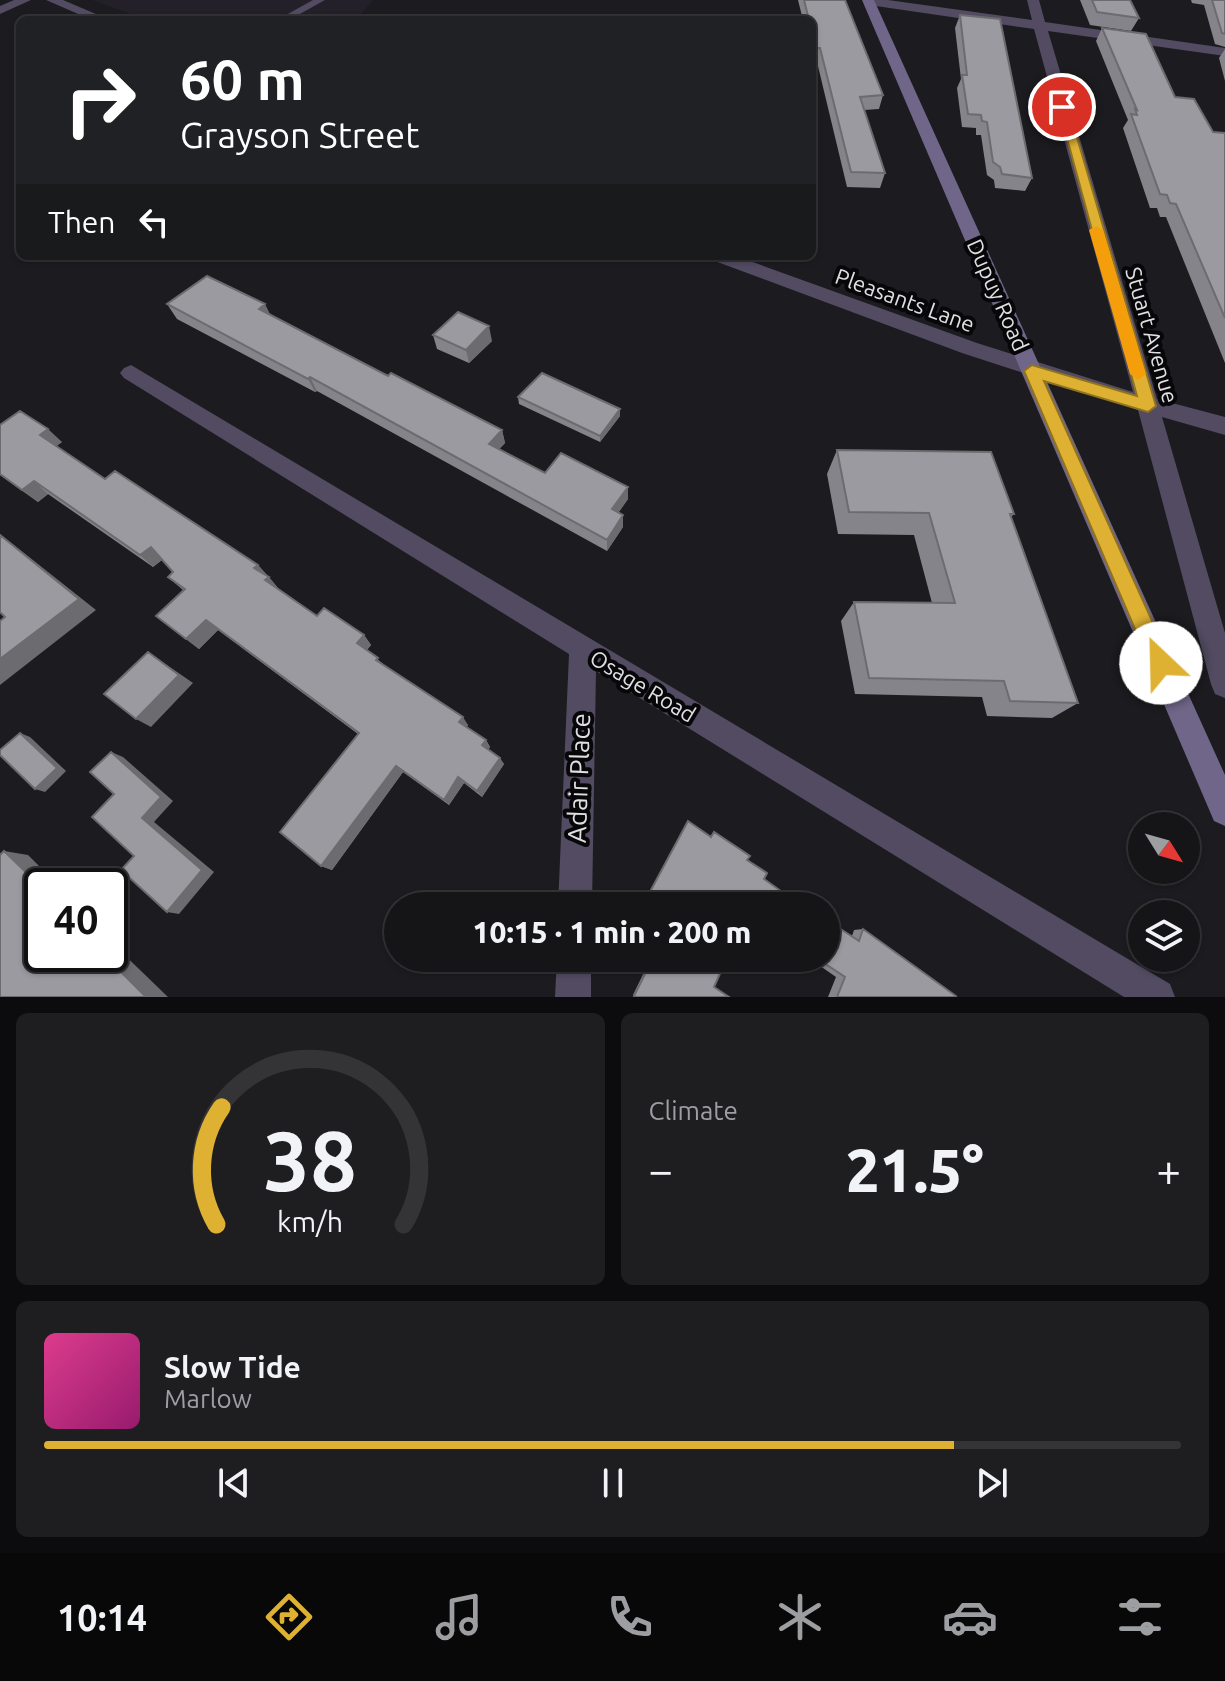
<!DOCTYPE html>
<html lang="en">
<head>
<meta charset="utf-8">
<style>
  body { margin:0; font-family:Ubuntu,sans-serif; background:#1e1d20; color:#f1f3f6; height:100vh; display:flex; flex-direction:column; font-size:30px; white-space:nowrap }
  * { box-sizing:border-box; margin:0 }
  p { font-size:26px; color:#9d9ea1 }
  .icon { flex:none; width:44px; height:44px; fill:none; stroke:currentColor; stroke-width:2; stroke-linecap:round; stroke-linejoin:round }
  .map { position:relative; height:997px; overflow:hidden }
  .sheet { display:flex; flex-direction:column; gap:16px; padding:16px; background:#0c0b0d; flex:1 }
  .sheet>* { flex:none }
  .guide { position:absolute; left:16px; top:16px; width:800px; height:244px; border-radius:12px; box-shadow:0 2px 6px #0004,0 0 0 2px #343336; background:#202124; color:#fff; overflow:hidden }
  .needle { width:52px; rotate:127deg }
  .tools { position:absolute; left:1128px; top:812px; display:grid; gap:16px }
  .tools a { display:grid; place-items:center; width:72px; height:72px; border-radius:50%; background:#151417; box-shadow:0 2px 6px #0004,0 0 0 2px #343336; font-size:40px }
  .speed { position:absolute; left:24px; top:868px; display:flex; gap:16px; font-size:40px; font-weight:700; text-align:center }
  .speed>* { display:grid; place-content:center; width:104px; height:104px; border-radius:50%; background:#151417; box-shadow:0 2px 6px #0004,0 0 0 2px #343336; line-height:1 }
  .speed .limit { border:4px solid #111; border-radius:12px; background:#fff; color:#111 }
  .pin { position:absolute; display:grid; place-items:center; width:68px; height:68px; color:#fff; margin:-34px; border:4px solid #fff; border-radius:50%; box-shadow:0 2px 8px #0007 }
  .me { position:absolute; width:88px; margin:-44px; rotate:336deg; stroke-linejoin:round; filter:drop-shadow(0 0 6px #0008) }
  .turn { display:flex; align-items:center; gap:28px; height:168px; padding:0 32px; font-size:36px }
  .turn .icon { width:104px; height:104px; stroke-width:2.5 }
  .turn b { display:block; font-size:56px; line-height:68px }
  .then { display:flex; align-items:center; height:76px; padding:0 32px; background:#0003; gap:16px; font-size:30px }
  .big { font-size:60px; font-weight:800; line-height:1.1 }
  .sheet .widget { flex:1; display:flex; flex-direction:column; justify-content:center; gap:12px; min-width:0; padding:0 28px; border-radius:12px; background:#1e1d20 }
  .sheet .dial { align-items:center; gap:0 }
  .dial svg { height:208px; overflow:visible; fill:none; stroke:#343336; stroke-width:7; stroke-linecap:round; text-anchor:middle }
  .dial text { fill:#f1f3f6; stroke:none }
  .song { display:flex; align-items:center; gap:24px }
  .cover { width:96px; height:96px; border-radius:12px; background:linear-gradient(135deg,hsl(330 70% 55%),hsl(320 70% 35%)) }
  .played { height:8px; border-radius:4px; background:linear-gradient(90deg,#deb133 80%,#343336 80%) }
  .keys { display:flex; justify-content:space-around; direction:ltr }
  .heat { display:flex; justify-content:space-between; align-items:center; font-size:44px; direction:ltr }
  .sheet .tiles { flex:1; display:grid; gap:16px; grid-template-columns:1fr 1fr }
  .widget:last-child { grid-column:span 2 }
  .trip { position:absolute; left:384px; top:892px; width:456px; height:80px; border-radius:40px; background:#151417; box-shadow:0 2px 6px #0004,0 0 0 2px #343336; font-weight:800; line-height:80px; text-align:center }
  .dock { display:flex; height:128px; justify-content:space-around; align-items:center; background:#080809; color:#9d9ea1 }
  .dock .icon { width:56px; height:56px }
  .dock .active { color:#deb133 }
  .dock b { font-size:36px; color:#f1f3f6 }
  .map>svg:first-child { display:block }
</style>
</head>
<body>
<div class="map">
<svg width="1225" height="997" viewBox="0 0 1225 997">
  <rect width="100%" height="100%" fill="#1c1b1f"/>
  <!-- built -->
  <path fill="#23202a" d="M 92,0 L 373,0 L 356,20 L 147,20 Z"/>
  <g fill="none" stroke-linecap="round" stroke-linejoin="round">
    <!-- lane -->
    <path fill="#524b61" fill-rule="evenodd" d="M 313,0 L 325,0 L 289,20 L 277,20 Z"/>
    <!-- street -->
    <path fill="#524b61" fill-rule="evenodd" d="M 14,0 L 31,0 L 0,14 L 0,6 Z
      M 46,0 L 63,0 L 110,20 L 92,20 Z
      M 863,0 L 888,0 L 1032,20 L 1027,0 L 1039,0 L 1045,22 L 1225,48 L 1225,56 L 1048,31 L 1157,399 L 1225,417 L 1225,435 L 1162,417 L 1225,633 L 1225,698 L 1215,694 L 1211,684 L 1138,410 L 962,353 L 712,260 L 709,256 L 736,256 L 977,343 L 1133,392 L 1034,29 L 869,5 Z
      M 131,365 L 1170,984 L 1175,997 L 1124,997 L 596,671 L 592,906 L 558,906 L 569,654 L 124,378 L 120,373 L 124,368 Z
      M 557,958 L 591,958 L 591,997 L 555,997 Z"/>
    <!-- secondary -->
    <path fill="#706689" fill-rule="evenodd" d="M 862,0 L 874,0 L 1225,775 L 1225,826 L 1214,821 Z"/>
  </g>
  <!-- wall -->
  <path fill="#85848a" d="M 798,0 L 845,0 L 883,95 L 879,109 L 864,110 L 885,173 L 880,188 L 847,187 L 817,62 L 814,61 L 812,54 L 812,20 L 803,20 Z
    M 1080,0 L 1130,0 L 1139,18 L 1131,31 L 1090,25 Z
    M 1191,0 L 1225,0 L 1225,47 L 1215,44 L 1204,5 L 1192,3 Z
    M 960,15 L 1032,178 L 1025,191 L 995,188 L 994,180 L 987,175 L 981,135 L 976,135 L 976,128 L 962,127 L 957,88 L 961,79 L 955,28 Z
    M 1102,28 L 1213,132 L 1225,133 L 1225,363 L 1166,217 L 1160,217 L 1157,208 L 1150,208 L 1123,128 L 1128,120 L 1096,41 Z
    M 1225,49 L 1225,81 L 1219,58 Z
    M 167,304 L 270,314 L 388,376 L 502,430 L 505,443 L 499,449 L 545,473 L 628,499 L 618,513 L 623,527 L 607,551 L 317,391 L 315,392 L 177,319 Z
    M 433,335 L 492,341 L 469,363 L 437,349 Z
    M 518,397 L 620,409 L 620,416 L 600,442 L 519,404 Z
    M 0,425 L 62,442 L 56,446 L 105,479 L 258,565 L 278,588 L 317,616 L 364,635 L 371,645 L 367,650 L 383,664 L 468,725 L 467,727 L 486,740 L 490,747 L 488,750 L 504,764 L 482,797 L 464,783 L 449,805 L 403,772 L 332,870 L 321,866 L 358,734 L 218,630 L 199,649 L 156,616 L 183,590 L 168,577 L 173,572 L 162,560 L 153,567 L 48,494 L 38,502 L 0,475 Z
    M 837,450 L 1014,514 L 1011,517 L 1078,703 L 1052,718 L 987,716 L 982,697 L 855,694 L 841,621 L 854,602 L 932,603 L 914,535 L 838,534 L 827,474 Z
    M 747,860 L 764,879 L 780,906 L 667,906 L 649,893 L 651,890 Z
    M 836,926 L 852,936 L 854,930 L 863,929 L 955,997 L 828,997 L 836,977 L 813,961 L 815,958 L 826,958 L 826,932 L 828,927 Z
    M 651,958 L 727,958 L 714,987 L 636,997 L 633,995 Z"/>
  <!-- shaded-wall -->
  <path fill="#6c6c70" d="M 265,304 L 272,318 L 259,309 Z
    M 489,326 L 492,341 L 469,363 L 466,350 Z
    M 310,377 L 317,391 L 315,392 L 308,379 Z
    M 620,409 L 620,416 L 600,442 L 600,436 Z
    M 48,429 L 62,442 L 54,448 L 40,435 Z
    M 502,430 L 505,443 L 492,457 L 489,444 Z
    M 34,481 L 48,494 L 38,502 L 22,490 Z
    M 628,487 L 628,499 L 612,522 L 612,509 Z
    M 623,515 L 623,527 L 607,551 L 607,540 Z
    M 0,534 L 96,610 L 0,685 L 0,659 L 79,599 L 0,535 Z
    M 151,547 L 164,558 L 153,567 L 140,555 Z
    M 258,565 L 268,576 L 254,568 Z
    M 269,577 L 278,588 L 275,591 L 265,580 Z
    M 206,620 L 218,630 L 199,649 L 186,639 Z
    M 364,635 L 371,645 L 364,653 L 357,643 Z
    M 148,652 L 193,683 L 151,727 L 136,719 Z
    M 463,717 L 468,725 L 464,730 L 459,722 Z
    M 20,733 L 30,737 L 66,771 L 45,792 L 35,789 Z
    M 486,740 L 490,747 L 486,752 L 482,745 Z
    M 111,752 L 123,757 L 173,801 L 154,822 L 214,872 L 179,914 L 167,912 L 142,818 Z
    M 500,758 L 504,764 L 482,797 L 477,791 Z
    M 396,766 L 403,772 L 332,870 L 321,866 Z
    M 458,777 L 464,783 L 449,805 L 444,800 Z
    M 4,851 L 28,855 L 58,885 L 57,886 L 42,886 L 42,894 L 32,884 Z
    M 110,941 L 168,997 L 146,997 L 103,954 L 110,954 Z"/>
  <!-- building -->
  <path fill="#9b9aa0" stroke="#6c6c70" stroke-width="2" d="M 804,0 L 845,0 L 883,95 L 860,97 L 885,173 L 851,172 L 820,48 L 817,48 L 812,30 L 812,20 L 809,20 Z
    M 1092,0 L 1130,0 L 1139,18 L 1097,12 Z
    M 1212,0 L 1225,0 L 1225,34 L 1222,33 Z
    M 960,15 L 1000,19 L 1032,178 L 1002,174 L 1000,167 L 993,162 L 987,122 L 982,121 L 981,115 L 968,114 L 962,75 L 967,75 Z
    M 1102,28 L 1146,34 L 1175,97 L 1194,99 L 1213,132 L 1225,133 L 1225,318 L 1176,204 L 1170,203 L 1167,195 L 1160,194 L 1131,114 L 1137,115 L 1135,109 L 1137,110 Z
    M 207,276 L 265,304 L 259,309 L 388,376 L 391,373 L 502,430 L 489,444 L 545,473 L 561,453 L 628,487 L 612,509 L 623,515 L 607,540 L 310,377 L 308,379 L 167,304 Z
    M 458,312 L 489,326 L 466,350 L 433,335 Z
    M 542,373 L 620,409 L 600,436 L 518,397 Z
    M 20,411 L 48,429 L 40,435 L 105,479 L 115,471 L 258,565 L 254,568 L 269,577 L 265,580 L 317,616 L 324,608 L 364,635 L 357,643 L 378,658 L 376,660 L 463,717 L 459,722 L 486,740 L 482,745 L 500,758 L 477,791 L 458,777 L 444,800 L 396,766 L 321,866 L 280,832 L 359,733 L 206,620 L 186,639 L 156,616 L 185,589 L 168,577 L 173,572 L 151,547 L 140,555 L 34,481 L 22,490 L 0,474 L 0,425 Z
    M 837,450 L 991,452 L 1014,514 L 1010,514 L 1078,703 L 1010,701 L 1004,681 L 869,678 L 854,602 L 955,603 L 929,513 L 849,512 Z
    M 0,535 L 79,599 L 0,659 L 0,621 L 5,617 L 0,612 Z
    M 148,652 L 179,675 L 136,719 L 104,694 Z
    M 20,733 L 57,768 L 35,789 L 0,755 L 0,750 Z
    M 111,752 L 161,797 L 142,818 L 202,870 L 167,912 L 121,870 L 134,856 L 92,817 L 114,794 L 90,772 Z
    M 688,821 L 711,837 L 714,832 L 750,856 L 747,860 L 767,873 L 764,879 L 785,894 L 780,906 L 673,906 L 651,890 Z
    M 4,851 L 35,881 L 32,884 L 42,894 L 42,954 L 103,954 L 146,997 L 0,997 L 0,855 Z
    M 836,926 L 859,941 L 863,929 L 956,996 L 955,997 L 837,997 L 845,977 L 821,961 L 822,958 L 826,958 L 826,950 Z
    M 653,958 L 727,958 L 714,987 L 729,997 L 636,997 L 634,996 Z"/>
  <!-- route -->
  <path fill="#deb133" stroke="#907321" stroke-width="2" d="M 1058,105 L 1068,107 L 1156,406 L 1148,412 L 1044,381 L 1171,663 L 1168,671 L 1161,674 L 1153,671 L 1024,371 L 1032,365 L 1137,396 Z"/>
  <!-- slow -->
  <path fill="#f59e0b" d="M 1096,226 L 1103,230 L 1146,374 L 1138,380 L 1130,374 L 1089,230 Z"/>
  <g text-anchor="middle" stroke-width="8" stroke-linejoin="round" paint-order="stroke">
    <!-- street labels -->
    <g font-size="22" fill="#e0e0e3" stroke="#070608">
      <text transform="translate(998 295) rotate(66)" y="8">Dupuy Road</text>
      <text transform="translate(905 300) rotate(20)" y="8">Pleasants Lane</text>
      <text transform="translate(1152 335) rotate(74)" y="8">Stuart Avenue</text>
      <text transform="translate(643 686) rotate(31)" y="8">Osage Road</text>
    </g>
    <!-- near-street labels -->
    <g font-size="26" fill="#e0e0e3" stroke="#070608">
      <text transform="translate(579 778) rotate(-88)" y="9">Adair Place</text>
    </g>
  </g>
</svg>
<div class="tools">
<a><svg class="needle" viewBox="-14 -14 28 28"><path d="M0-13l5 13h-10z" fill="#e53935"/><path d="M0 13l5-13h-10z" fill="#9d9ea1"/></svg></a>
<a><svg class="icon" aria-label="layers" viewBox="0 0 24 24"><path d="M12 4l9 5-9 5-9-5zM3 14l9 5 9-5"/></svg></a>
</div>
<div class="speed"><div class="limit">40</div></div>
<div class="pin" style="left:1062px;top:107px;background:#d93025"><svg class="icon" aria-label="arrive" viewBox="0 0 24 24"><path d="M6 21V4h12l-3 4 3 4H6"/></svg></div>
<svg class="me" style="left:1161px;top:663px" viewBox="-20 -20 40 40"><circle r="19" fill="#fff"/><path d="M0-13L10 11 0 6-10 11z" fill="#deb133"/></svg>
<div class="trip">10:15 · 1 min · 200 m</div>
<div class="guide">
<div class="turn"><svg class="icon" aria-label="right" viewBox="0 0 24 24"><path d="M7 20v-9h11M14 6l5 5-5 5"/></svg><div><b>60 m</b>Grayson Street</div></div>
<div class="then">Then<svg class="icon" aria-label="left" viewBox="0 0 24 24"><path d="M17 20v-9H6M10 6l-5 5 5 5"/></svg></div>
</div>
</div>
<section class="sheet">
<div class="tiles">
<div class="widget dial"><svg viewBox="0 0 100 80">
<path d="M14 69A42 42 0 1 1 86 69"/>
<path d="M14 69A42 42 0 0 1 16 24" stroke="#deb133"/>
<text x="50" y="56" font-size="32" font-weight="700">38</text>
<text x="50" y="72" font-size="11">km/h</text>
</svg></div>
<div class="widget"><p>Climate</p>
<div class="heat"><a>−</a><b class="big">21.5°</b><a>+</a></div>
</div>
<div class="widget">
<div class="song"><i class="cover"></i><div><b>Slow Tide</b><p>Marlow</p></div></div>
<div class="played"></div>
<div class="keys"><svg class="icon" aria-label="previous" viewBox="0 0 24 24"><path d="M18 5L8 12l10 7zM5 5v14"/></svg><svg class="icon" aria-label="pause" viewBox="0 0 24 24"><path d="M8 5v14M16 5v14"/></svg><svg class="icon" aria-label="next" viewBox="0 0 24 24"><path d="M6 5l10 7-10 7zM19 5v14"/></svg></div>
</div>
</div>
</section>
<nav class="dock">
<b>10:14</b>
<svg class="icon active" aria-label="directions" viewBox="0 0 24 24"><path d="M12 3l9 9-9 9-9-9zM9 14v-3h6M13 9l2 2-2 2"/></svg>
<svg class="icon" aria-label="music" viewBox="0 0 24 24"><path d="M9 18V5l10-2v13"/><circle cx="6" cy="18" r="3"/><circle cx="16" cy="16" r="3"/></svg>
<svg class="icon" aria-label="phone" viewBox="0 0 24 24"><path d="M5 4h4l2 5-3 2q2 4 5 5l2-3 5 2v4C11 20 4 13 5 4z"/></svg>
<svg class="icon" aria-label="climate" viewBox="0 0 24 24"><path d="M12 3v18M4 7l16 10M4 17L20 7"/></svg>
<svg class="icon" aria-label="car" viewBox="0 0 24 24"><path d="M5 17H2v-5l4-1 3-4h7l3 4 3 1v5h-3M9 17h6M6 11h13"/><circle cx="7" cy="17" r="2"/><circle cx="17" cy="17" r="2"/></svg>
<svg class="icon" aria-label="filters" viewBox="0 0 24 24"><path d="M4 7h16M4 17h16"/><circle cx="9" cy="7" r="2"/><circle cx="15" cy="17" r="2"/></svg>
</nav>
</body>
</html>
